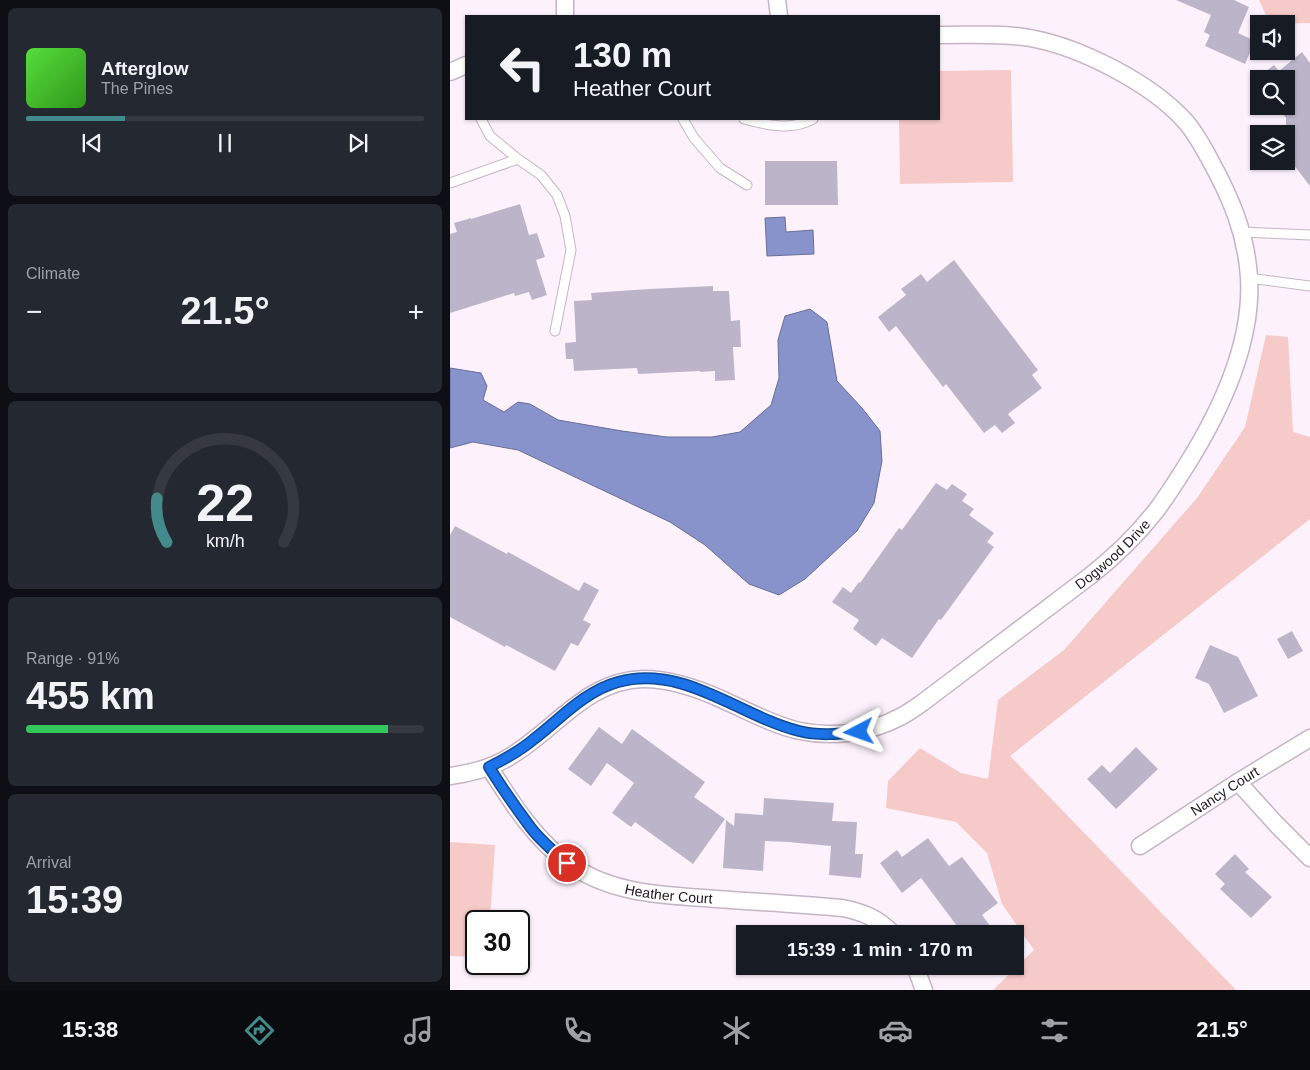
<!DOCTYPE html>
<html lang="en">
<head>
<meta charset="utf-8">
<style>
  body { margin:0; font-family:Arial,sans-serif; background:#242831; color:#f1f3f6; height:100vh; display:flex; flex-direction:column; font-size:19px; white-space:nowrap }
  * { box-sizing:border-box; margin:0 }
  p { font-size:16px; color:#9ea1a6 }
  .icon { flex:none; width:28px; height:28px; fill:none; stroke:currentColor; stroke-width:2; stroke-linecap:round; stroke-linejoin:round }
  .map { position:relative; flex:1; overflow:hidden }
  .side { display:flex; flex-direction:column; gap:8px; padding:8px; background:#0d0f14; width:450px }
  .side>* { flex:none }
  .guide { position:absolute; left:15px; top:15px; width:475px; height:105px; border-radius:0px; box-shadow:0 1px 4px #0004; background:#171b24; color:#f1f3f6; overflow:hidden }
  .controls { position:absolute; left:800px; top:15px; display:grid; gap:10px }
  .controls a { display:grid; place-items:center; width:45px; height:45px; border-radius:0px; background:#171b24; box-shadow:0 1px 4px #0004; font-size:25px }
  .speed { position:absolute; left:15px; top:910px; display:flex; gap:10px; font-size:25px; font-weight:700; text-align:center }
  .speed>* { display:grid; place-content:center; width:65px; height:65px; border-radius:50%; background:#171b24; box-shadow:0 1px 4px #0004; line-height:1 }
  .speed .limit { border:2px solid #111; border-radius:8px; background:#fff; color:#111 }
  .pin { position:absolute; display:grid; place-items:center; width:42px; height:42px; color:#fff; margin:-21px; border:2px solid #fff; border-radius:50%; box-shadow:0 1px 5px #0007 }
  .me { position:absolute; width:55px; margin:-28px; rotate:266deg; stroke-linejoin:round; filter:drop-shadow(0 0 4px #0008) }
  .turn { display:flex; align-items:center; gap:18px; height:105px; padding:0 25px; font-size:22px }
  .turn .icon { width:65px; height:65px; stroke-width:2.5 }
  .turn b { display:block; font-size:35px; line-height:42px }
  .big { font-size:38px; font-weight:800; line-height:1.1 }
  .side .tile { flex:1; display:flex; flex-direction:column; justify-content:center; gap:8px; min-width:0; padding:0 18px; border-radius:8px; background:#242831 }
  .side .dial { align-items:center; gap:0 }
  .dial svg { height:130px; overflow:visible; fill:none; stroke:#363941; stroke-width:7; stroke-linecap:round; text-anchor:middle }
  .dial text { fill:#f1f3f6; stroke:none }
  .song { display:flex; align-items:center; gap:15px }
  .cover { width:60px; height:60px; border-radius:8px; background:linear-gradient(135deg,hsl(110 70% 55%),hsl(110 70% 35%)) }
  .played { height:5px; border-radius:2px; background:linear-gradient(90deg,#428a8b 25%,#363941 25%) }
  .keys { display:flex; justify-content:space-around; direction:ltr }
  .heat { display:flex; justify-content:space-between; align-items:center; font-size:28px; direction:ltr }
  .charge { height:8px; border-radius:4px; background:linear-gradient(90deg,#34c759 91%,#363941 0) }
  .trip { position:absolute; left:286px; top:925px; width:288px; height:50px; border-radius:0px; background:#171b24; box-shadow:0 1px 4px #0004; font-weight:800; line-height:50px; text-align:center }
  .dock { display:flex; height:80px; justify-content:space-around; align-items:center; background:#090b0e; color:#9ea1a6 }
  .dock .icon { width:35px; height:35px }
  .dock .current { color:#428a8b }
  .dock b { font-size:22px; color:#f1f3f6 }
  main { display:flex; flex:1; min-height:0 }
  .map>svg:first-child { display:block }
</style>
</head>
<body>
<main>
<section class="side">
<div class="tile">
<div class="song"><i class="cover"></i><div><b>Afterglow</b><p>The Pines</p></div></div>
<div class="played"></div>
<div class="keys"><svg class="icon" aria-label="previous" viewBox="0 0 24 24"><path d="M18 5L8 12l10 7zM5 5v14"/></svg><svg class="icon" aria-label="pause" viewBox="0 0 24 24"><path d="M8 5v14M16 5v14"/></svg><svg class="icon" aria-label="next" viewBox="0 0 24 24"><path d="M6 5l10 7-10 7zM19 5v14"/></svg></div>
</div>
<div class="tile"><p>Climate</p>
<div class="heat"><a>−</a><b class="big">21.5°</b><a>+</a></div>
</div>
<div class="tile dial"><svg viewBox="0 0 100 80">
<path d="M14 69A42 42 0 1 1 86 69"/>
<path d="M14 69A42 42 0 0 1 8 42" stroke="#428a8b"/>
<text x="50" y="56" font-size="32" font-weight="700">22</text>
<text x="50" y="72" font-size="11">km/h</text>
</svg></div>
<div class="tile"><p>Range · 91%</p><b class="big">455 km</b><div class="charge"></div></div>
<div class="tile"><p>Arrival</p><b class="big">15:39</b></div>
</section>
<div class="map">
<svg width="860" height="990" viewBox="0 0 860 990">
  <rect width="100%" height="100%" fill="#fdf2fc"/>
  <!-- green -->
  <path fill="#f6cac8" d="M 809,0 L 860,0 L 860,23 L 820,24 Z
    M 561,70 L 563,182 L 450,184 L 449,119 L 489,119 L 489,71 Z
    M 816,335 L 838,337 L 843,432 L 860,437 L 860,519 L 560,756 L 786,990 L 543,990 L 584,950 L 552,904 L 537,853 L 506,822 L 436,808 L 438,781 L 470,748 L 511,773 L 538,779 L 548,700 L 614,650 L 747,498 L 795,427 Z
    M 0,842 L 45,845 L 40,921 L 26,921 L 26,957 L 0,956 Z"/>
  <!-- water -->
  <path fill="#8893cc" stroke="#686e97" d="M 335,217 L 336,232 L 363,230 L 364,254 L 317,256 L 315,218 Z
    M 360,309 L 377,322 L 387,381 L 412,408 L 430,431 L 432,461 L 424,503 L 407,531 L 355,579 L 329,595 L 299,584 L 255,545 L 220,522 L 68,450 L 23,442 L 0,448 L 0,368 L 31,373 L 37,386 L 33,400 L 54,412 L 68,402 L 80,404 L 108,420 L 172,431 L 217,437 L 262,437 L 290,432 L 321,405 L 329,378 L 328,340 L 335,316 Z"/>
  <!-- building -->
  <path fill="#bcb5ca" d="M 726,0 L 784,0 L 799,7 L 788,33 L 805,41 L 795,64 L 755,46 L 760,35 L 754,32 L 761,15 Z
    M 852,52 L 860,63 L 860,186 L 836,155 L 836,118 L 827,106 L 836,106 L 836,79 L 809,79 L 809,83 L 806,79 L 824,65 L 829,71 Z
    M 315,161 L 387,161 L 388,205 L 315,205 Z
    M 70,204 L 79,235 L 87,233 L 95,257 L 86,260 L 97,295 L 82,300 L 79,292 L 65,296 L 64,293 L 0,313 L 0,234 L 7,232 L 4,223 L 21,218 L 21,219 Z
    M 504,260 L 588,370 L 582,375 L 592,388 L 558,414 L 565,423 L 552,433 L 545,425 L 534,433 L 496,384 L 493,387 L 446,326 L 439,332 L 428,317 L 456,295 L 451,289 L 471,274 L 477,282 Z
    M 263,286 L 263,291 L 279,291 L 281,321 L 290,320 L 291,347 L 283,347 L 285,380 L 265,381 L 265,371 L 250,372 L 250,371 L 188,374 L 187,368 L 124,371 L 123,359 L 116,359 L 115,343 L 126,342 L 124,301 L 142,300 L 141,293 L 199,289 Z
    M 486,483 L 497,490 L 502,484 L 517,494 L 512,501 L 524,509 L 519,515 L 544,533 L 537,542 L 544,547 L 491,620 L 489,619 L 462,658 L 432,638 L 426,646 L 403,629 L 409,620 L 382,602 L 393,587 L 401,593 L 409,582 L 410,583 L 449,528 L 452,530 Z
    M 5,526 L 57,554 L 58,552 L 129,591 L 134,582 L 149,590 L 133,620 L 141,624 L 128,646 L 121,643 L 105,671 L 56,645 L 55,647 L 0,617 L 0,535 Z
    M 842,631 L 853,651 L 838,659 L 827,639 Z
    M 760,645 L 788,657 L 808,696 L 774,713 L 759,684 L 745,678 Z
    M 149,727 L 172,744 L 182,729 L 255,782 L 244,797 L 275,819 L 243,864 L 185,822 L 181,827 L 162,813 L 184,783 L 157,763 L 141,786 L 118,769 Z
    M 686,747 L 708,769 L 666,809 L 637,779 L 652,765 L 660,773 Z
    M 314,798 L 384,803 L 382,821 L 407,822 L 405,854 L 413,854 L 411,878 L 379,875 L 381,846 L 338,842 L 315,841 L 313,871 L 273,868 L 276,820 L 284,826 L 285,813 L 313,815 Z
    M 478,838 L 499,866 L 512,857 L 548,903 L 532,915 L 546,934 L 513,934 L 471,878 L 452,893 L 430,863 L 447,850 L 452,857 Z
    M 785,854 L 799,869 L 795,872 L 822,897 L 801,918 L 770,889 L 775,884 L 765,874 Z"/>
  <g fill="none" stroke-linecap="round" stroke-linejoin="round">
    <!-- service casing -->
    <g stroke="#c6b4c5" stroke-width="11">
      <path id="service" d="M 31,119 L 40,136 L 68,159 L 91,175 L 107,195 L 115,216 L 121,250 L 105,331
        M 233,119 L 244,138 L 270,168 L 297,185
        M 294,119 C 316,125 342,131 363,119
        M 0,183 L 68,159
        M 791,232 L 860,235
        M 799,278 L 860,286"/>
    </g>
    <!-- minor casing -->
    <g stroke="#c6b4c5" stroke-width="19">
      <g id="minor">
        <path d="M 115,0 L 115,16"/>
        <path d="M 327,0 L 329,16"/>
        <path d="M 0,72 L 16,65"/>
        <path id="s1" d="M 39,767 C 61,801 84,839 118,863 C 162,895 215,895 267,899 C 309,902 350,904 392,908 C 413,912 428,918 443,934"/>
        <path id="s2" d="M 0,776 C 23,773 45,767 64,754 C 106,728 138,680 193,679 C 221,679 247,688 273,700 C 296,710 325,726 350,731 C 383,738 420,733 450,717 C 458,713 465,708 472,703 L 640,576 C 664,557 686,536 705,512 C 716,498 726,482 736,466 C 770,412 803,342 799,277 C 796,232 780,196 759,158 C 752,145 745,132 735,121 C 701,83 630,47 580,38 C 550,33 519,35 489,35"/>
        <path d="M 788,782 L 826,824 L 860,858"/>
        <path id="s3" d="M 690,846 L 788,782 L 860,738"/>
        <path d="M 465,966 L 474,990"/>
      </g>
    </g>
    <!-- service -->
    <use href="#service" stroke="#fff" stroke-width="9"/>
    <!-- minor -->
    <use href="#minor" stroke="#fff" stroke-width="16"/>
  </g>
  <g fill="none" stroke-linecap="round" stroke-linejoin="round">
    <!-- route casing -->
    <g stroke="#114b97" stroke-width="12">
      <path id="route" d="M 117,863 C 104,852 91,841 81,828 C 66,808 52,788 39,767 C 55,759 70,751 84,739 C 110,719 135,691 168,682 C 234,664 289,716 349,731 C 368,736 389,734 409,732"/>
    </g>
    <!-- route -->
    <use href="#route" stroke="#1a73e8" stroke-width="9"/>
  </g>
  <g text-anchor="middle" stroke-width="5" stroke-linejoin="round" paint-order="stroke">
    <!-- street labels -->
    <g font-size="14" fill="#1c161c" stroke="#fff">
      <text dy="5" stroke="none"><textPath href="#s2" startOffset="758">Dogwood Drive</textPath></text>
      <text dy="5" stroke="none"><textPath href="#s3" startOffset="101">Nancy Court</textPath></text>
      <text dy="5" stroke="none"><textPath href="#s1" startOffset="232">Heather Court</textPath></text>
    </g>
  </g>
</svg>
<div class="controls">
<a><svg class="icon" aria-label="sound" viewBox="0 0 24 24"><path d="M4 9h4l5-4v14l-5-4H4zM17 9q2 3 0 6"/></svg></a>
<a><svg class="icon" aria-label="search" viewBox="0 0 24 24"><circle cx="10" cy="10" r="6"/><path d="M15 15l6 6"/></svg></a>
<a><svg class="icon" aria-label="layers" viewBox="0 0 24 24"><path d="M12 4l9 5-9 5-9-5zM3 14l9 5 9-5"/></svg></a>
</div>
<div class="speed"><div class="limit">30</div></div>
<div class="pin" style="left:117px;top:863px;background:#d93025"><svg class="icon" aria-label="arrive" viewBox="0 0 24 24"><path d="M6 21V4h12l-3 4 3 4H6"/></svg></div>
<svg class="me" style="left:409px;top:732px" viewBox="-20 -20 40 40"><path d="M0-17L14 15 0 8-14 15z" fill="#1a73e8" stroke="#fff" stroke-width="4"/></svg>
<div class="trip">15:39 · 1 min · 170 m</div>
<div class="guide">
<div class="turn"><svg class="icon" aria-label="left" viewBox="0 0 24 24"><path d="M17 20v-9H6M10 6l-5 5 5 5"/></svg><div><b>130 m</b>Heather Court</div></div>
</div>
</div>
</main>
<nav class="dock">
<b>15:38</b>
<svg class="icon current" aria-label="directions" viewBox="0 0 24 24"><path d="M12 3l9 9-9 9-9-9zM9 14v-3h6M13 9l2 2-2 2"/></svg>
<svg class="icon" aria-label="music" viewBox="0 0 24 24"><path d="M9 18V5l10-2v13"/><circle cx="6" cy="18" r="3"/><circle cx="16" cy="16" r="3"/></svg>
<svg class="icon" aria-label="phone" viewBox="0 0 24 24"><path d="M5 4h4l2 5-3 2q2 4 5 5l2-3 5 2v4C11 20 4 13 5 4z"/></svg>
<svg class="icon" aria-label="climate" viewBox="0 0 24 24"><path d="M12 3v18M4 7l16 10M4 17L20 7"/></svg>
<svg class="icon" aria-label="car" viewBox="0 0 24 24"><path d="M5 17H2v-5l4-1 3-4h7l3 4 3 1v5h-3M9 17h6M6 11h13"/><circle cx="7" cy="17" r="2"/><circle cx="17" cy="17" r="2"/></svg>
<svg class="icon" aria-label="filters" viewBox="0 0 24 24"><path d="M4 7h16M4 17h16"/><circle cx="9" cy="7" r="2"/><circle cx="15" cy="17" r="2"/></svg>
<b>21.5°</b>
</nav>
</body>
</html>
